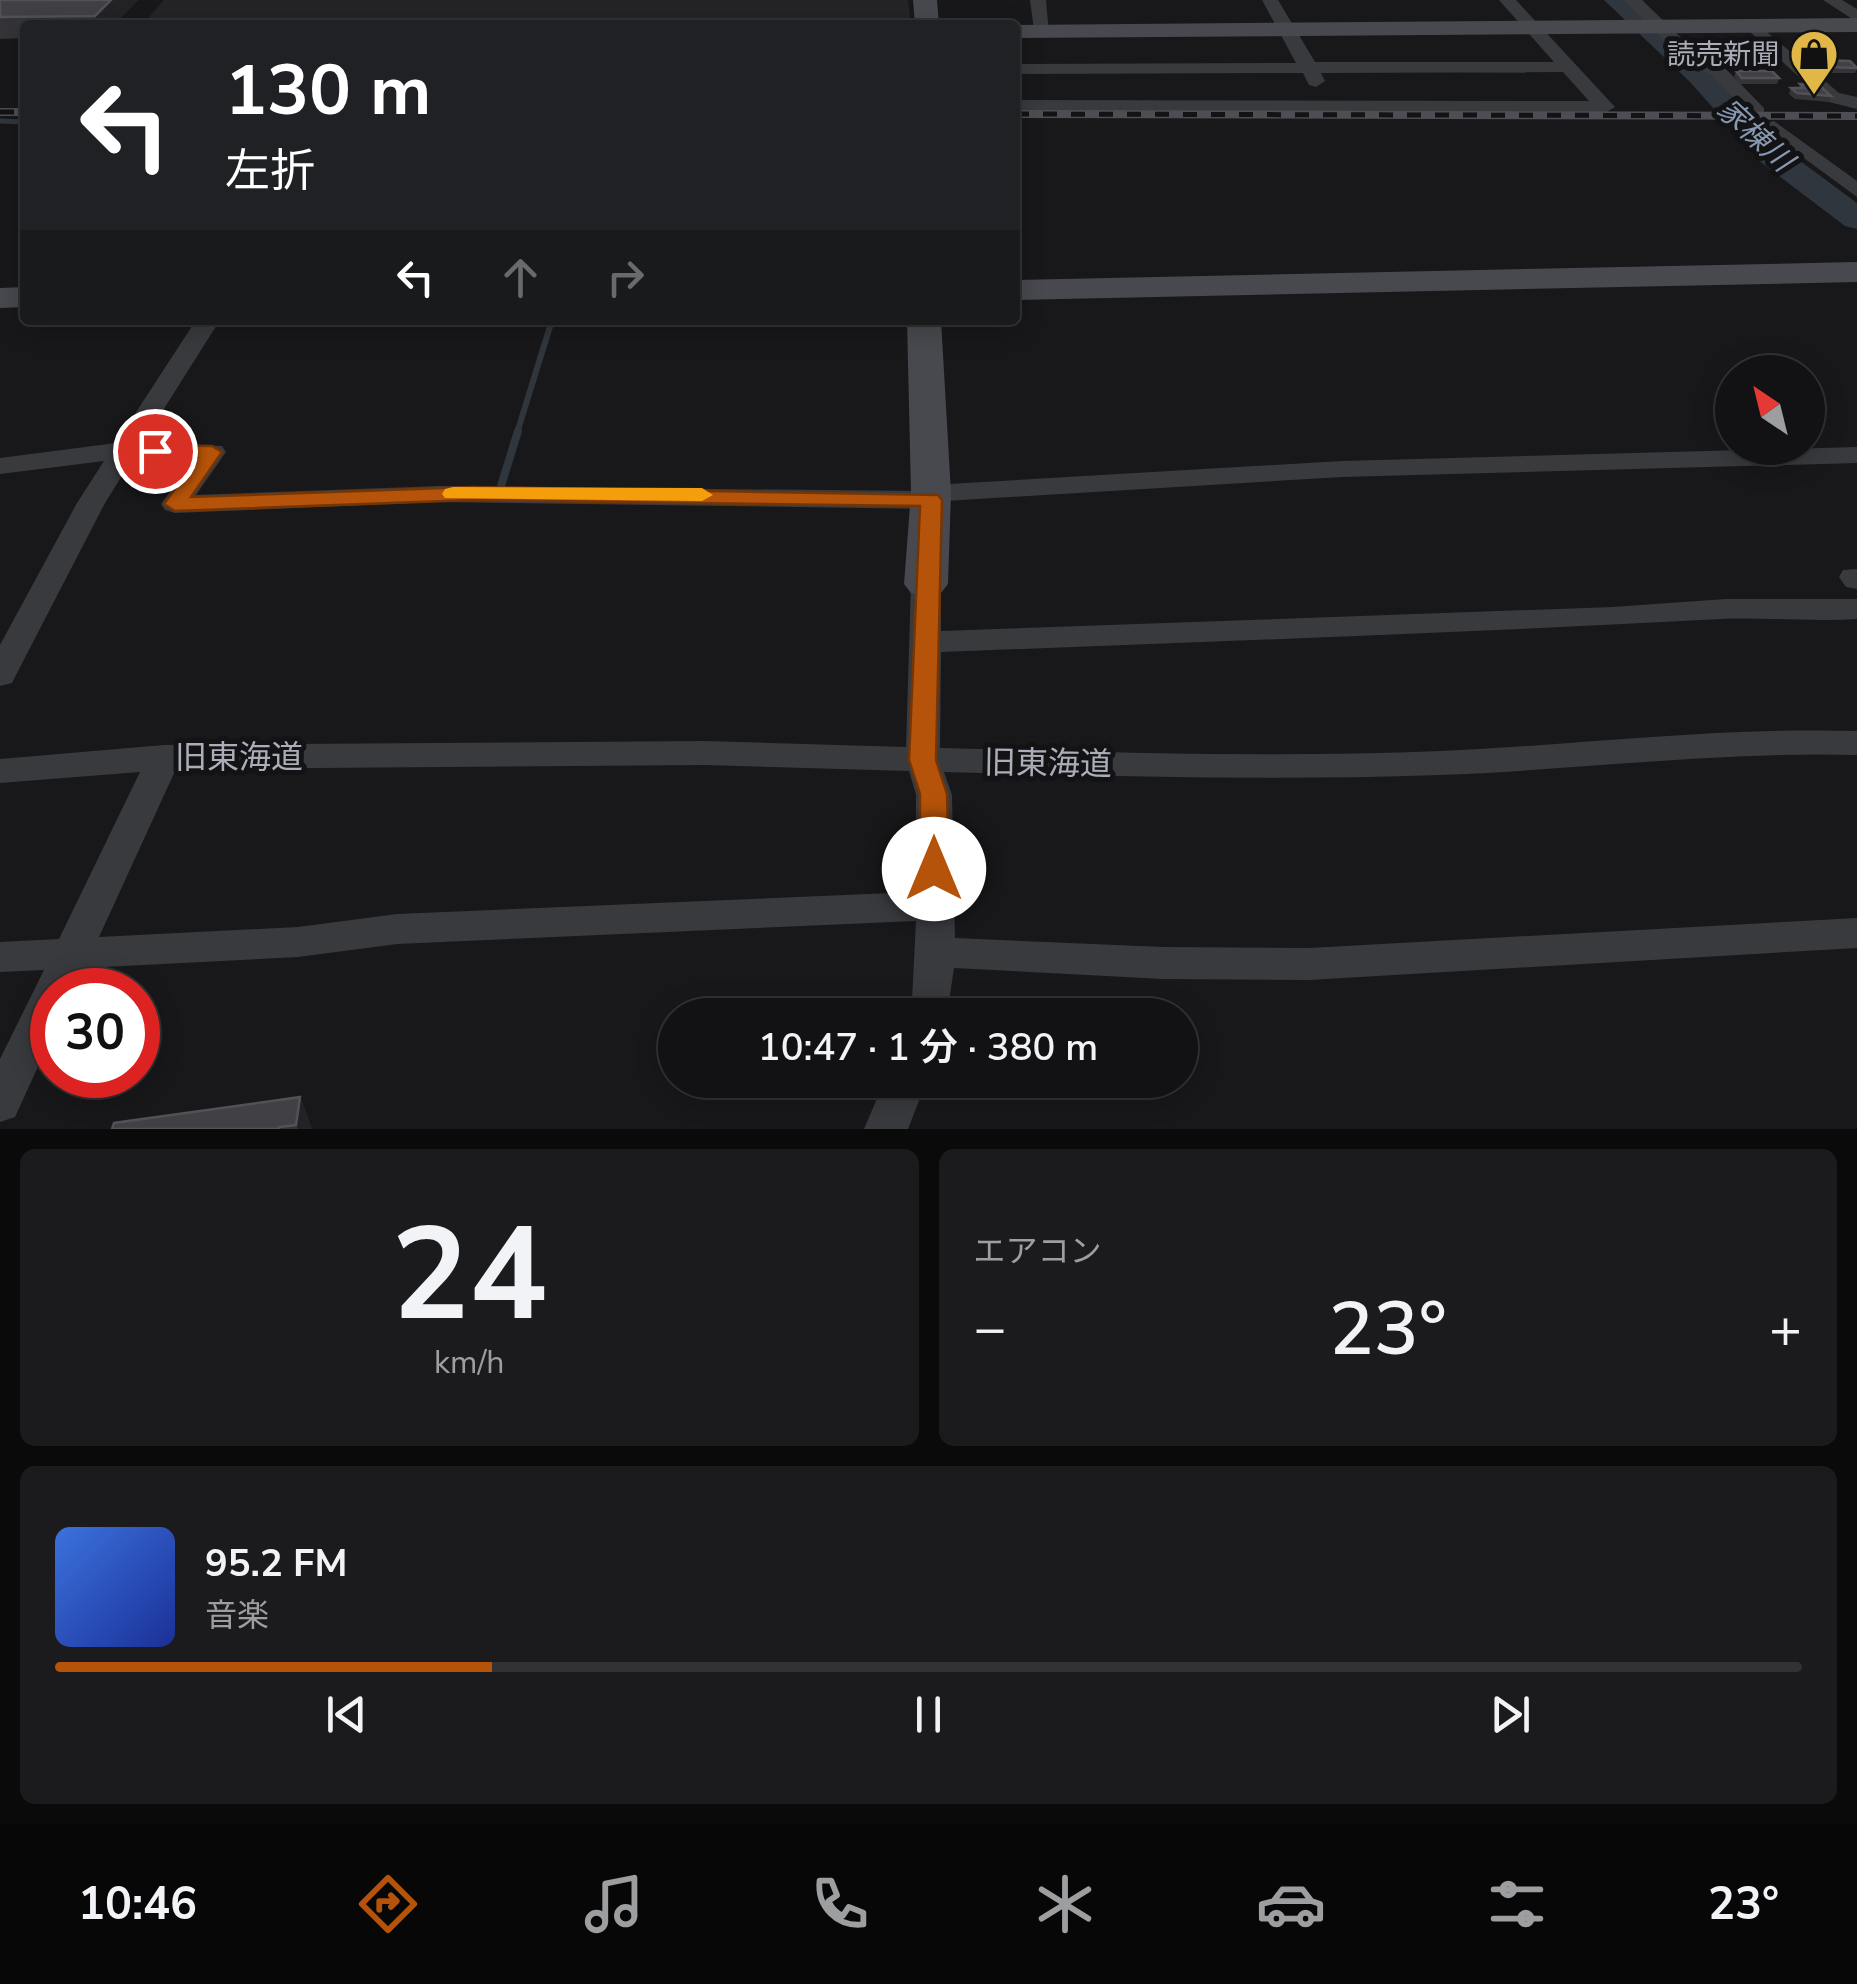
<!DOCTYPE html>
<html lang="ja">
<head>
<meta charset="utf-8">
<style>
  body { margin:0; font-family:"Nunito Sans","Noto Sans JP",sans-serif; background:#1b1b1d; color:#f1f3f6; height:100vh; display:flex; flex-direction:column; font-size:38px; white-space:nowrap }
  * { box-sizing:border-box; margin:0 }
  p { font-size:32px; color:#9c9ea0 }
  .icon { flex:none; width:55px; height:55px; fill:none; stroke:currentColor; stroke-width:2; stroke-linecap:round; stroke-linejoin:round }
  .map { position:relative; height:1129px; overflow:hidden }
  .panel { display:flex; flex-direction:column; gap:20px; padding:20px; background:#0a0a0b; flex:1 }
  .panel>* { flex:none }
  .top-card { position:absolute; left:20px; top:20px; width:1000px; height:305px; border-radius:10px; box-shadow:0 5px 25px #0003,0 0 0 2px #313234; background:#202124; color:#fff; overflow:hidden }
  .needle { width:65px; rotate:325deg }
  .controls { position:absolute; left:1715px; top:355px; display:grid; gap:20px }
  .controls a { display:grid; place-items:center; width:110px; height:110px; border-radius:50%; background:#121214; box-shadow:0 5px 25px #0003,0 0 0 2px #313234; font-size:50px }
  .speed { position:absolute; left:30px; top:968px; display:flex; gap:20px; font-size:50px; font-weight:700; text-align:center }
  .speed>* { display:grid; place-content:center; width:130px; height:130px; border-radius:50%; background:#121214; box-shadow:0 5px 25px #0003,0 0 0 2px #313234; line-height:1 }
  .speed .limit { border:15px solid #d22; background:#fff; color:#111 }
  .pin { position:absolute; display:grid; place-items:center; width:85px; height:85px; color:#fff; margin:-42px; border:5px solid #fff; border-radius:50%; box-shadow:0 2px 10px #0007 }
  .me { position:absolute; width:110px; margin:-55px; rotate:0deg; stroke-linejoin:round; filter:drop-shadow(0 0 8px #0008) }
  .turn { display:flex; align-items:center; gap:35px; height:210px; padding:0 40px; font-size:45px }
  .turn .icon { width:130px; height:130px; stroke-width:2.5 }
  .turn b { display:block; font-size:70px; line-height:85px }
  .lanes { display:flex; align-items:center; height:95px; padding:0 40px; background:#0003; justify-content:center; gap:50px; direction:ltr }
  .lanes .off { opacity:.35 }
  .big { font-size:75px; font-weight:600; line-height:1.1 }
  .panel .tile { flex:1; display:flex; flex-direction:column; justify-content:center; gap:15px; min-width:0; padding:0 35px; border-radius:15px; background:#1b1b1d }
  .panel .dial { align-items:center; gap:0 }
  .dial b { font-size:130px; line-height:1 }
  .song { display:flex; align-items:center; gap:30px }
  .cover { width:120px; height:120px; border-radius:15px; background:linear-gradient(135deg,hsl(220 70% 55%),hsl(230 70% 35%)) }
  .played { height:10px; border-radius:5px; background:linear-gradient(90deg,#b45309 25%,#313234 25%) }
  .keys { display:flex; justify-content:space-around; direction:ltr }
  .heat { display:flex; justify-content:space-between; align-items:center; font-size:55px; direction:ltr }
  .panel .tiles { flex:1; display:grid; gap:20px; grid-template-columns:1fr 1fr }
  .tile:last-child { grid-column:span 2 }
  .trip { position:absolute; left:658px; top:998px; width:540px; height:100px; border-radius:50px; background:#121214; box-shadow:0 5px 25px #0003,0 0 0 2px #313234; font-weight:600; line-height:100px; text-align:center }
  .menu { display:flex; height:160px; justify-content:space-around; align-items:center; background:#070708; color:#9c9ea0 }
  .menu .icon { width:70px; height:70px }
  .menu .selected { color:#b45309 }
  .menu b { font-size:45px; color:#f1f3f6 }
  .map>svg:first-child { display:block }
</style>
</head>
<body>
<div class="map">
<svg width="1857" height="1129" viewBox="0 0 1857 1129">
  <rect width="100%" height="100%" fill="#18181a"/>
  <!-- built -->
  <path fill="#242427" d="M 164,0 L 908,0 L 911,25 L 142,25 Z"/>
  <g fill="none" stroke-linecap="round" stroke-linejoin="round">
    <!-- stream-far2 -->
    <path stroke="#2f363d" stroke-width="5" d="M 0,121 L 25,122"/>
    <!-- stream-far1 -->
    <path stroke="#2f363d" stroke-width="6" d="M 517,433 L 552,320"/>
    <!-- stream -->
    <path stroke="#2f363d" stroke-width="8" d="M 501,486 L 518,431"/>
    <!-- river -->
    <path fill="#2f363d" fill-rule="evenodd" d="M 1604,0 L 1633,0 L 1710,70 L 1784,149 L 1857,203 L 1857,229 L 1845,226 L 1762,163 L 1690,82 Z"/>
    <!-- street -->
    <path fill="#393a3e" fill-rule="evenodd" d="M 1030,0 L 1046,0 L 1049,34 L 1034,30 Z
      M 1262,0 L 1278,0 L 1315,62 L 1554,62 L 1499,0 L 1516,0 L 1615,107 L 1605,113 L 1015,112 L 1015,100 L 1589,101 L 1563,72 L 1321,73 L 1325,81 L 1316,87 L 1309,85 L 1303,73 L 1015,74 L 1015,64 L 1296,63 Z
      M 1624,0 L 1642,0 L 1702,58 L 1723,66 L 1764,108 L 1764,116 L 1750,116 L 1711,74 L 1690,66 Z
      M 1823,0 L 1842,0 L 1857,9 L 1857,22 Z
      M 1754,21 L 1839,93 L 1857,97 L 1857,109 L 1825,101 L 1748,30 L 1745,26 Z
      M 1774,121 L 1857,181 L 1857,197 L 1767,131 L 1767,123 Z
      M 196,320 L 220,320 L 143,442 L 222,446 L 226,452 L 196,495 L 439,486 L 918,491 L 931,485 L 1342,461 L 1857,447 L 1857,463 L 1342,477 L 945,501 L 931,509 L 439,502 L 175,513 L 165,510 L 161,504 L 193,460 L 133,458 L 105,503 L 16,675 L 12,683 L 0,686 L 0,645 L 77,503 L 104,461 L 0,474 L 0,458 L 116,443 Z
      M 1857,569 L 1857,589 L 1846,587 L 1839,577 L 1843,570 Z
      M 926,575 L 937,577 L 941,584 L 941,631 L 1613,607 L 1726,599 L 1857,599 L 1857,619 C 1811,622 1766,617 1721,619 C 1461,633 1201,642 941,652 L 940,748 C 1106,752 1275,758 1441,751 C 1579,745 1718,727 1857,731 L 1857,755 C 1717,751 1579,770 1439,775 C 1275,781 1109,776 944,772 L 952,795 L 955,938 L 1163,947 L 1309,948 L 1857,918 L 1857,948 L 1309,980 L 1163,979 L 954,968 L 947,1015 L 907,1015 L 912,999 L 916,921 L 397,944 L 298,957 L 84,968 L 74,990 L 52,990 L 52,1036 L 15,1117 L 0,1122 L 0,1059 L 44,970 L 0,972 L 0,942 L 59,939 L 140,772 L 0,783 L 0,759 L 164,745 L 705,741 L 906,747 L 911,584 L 915,577 ZM 705,765 L 909,771 L 916,795 L 916,892 L 397,914 L 298,927 L 99,937 L 176,769 Z
      M 885,1080 L 927,1080 L 908,1129 L 864,1129 Z"/>
    <!-- secondary -->
    <path fill="#47494e" fill-rule="evenodd" d="M 913,0 L 937,0 L 939,25 L 915,25 Z
      M 1857,18 L 1857,32 L 1015,38 L 1015,25 L 1009,25 Z
      M 1857,262 L 1857,282 L 1015,300 L 1015,280 Z
      M 25,287 L 25,307 L 0,308 L 0,288 Z
      M 907,320 L 941,320 L 951,493 L 948,584 L 941,593 L 926,597 L 911,593 L 904,584 L 911,493 Z"/>
    <!-- rail casing -->
    <g stroke="#4c4e53" stroke-width="8">
      <path id="rail" d="M 0,112 L 25,112
        M 1015,114 L 1857,116"/>
    </g>
    <!-- rail -->
    <use href="#rail" stroke="#131315" stroke-width="5" stroke-dasharray="14" stroke-linecap="butt"/>
  </g>
  <!-- wall -->
  <path fill="#343438" d="M 0,0 L 138,0 L 113,25 L 25,25 L 25,38 L 0,39 Z
    M 1820,60 L 1857,68 L 1857,69 L 1855,73 L 1826,73 L 1818,66 Z
    M 1736,71 L 1779,78 L 1777,84 L 1740,84 L 1734,77 Z
    M 1800,84 L 1831,96 L 1829,102 L 1795,99 L 1789,94 L 1791,88 L 1799,88 Z
    M 300,1097 L 312,1129 L 112,1129 Z"/>
  <!-- shaded-wall -->
  <path fill="#232326" d="M 111,0 L 138,0 L 113,25 L 97,25 L 95,16 Z
    M 300,1097 L 312,1129 L 298,1129 L 296,1125 Z"/>
  <!-- building -->
  <path fill="#414145" stroke="#515257" stroke-width="2.5" d="M 0,0 L 111,0 L 95,16 L 0,17 Z
    M 1820,60 L 1850,61 L 1857,68 L 1828,67 Z
    M 1736,71 L 1772,71 L 1779,78 L 1742,78 Z
    M 1800,84 L 1819,85 L 1831,96 L 1797,93 L 1791,88 L 1804,88 Z
    M 300,1097 L 296,1125 L 279,1127 L 279,1129 L 112,1129 L 114,1123 Z"/>
  <!-- route -->
  <path fill="#b45309" stroke="#753606" stroke-width="2.5" d="M 155,445 L 212,446 L 222,452 L 191,497 L 473,487 L 938,495 L 942,500 L 936,760 L 947,794 L 949,869 L 944,876 L 934,880 L 925,876 L 920,869 L 920,794 L 909,760 L 920,506 L 473,500 L 175,511 L 164,504 L 197,458 L 148,455 L 145,451 Z"/>
  <!-- slow -->
  <path fill="#f59e0b" d="M 453,487 L 702,488 L 713,495 L 702,501 L 445,498 L 442,494 L 445,489 Z"/>
  <!-- icons -->
  <defs>
    <g id="shop-pin" transform="scale(2.5)"><path d="M0 17L-7.5 6A9.5 9.5 0 1 1 7.5 6Z" fill="#e1b848" stroke="#131315"/><path d="M-5-2.5h2.3a2.7 3.5 0 0 1 5.4 0H5L5.5 6h-11ZM-1.5-2.5h3a1.5 2.3 0 0 0-3 0Z" fill="#111"/></g>
  </defs>
  <g fill-rule="evenodd">
    <use href="#shop-pin" x="1814" y="54"/>
  </g>
  <g text-anchor="middle" stroke-width="10" stroke-linejoin="round" paint-order="stroke">
    <!-- far-poi labels -->
    <g font-size="28" fill="#abaeb8" stroke="#131315" text-anchor="end">
      <text x="1779" y="64">読売新聞</text>
    </g>
    <!-- far-water labels -->
    <g font-size="30" font-style="italic" fill="#8699b0" stroke="#131315">
      <text transform="translate(1755 135) rotate(43)" y="10">家棟川</text>
    </g>
    <!-- street labels -->
    <g font-size="32" fill="#abaeb8" stroke="#131315">
      <text x="239" y="768">旧東海道</text>
      <text transform="translate(1048 763) rotate(1)" y="11">旧東海道</text>
    </g>
  </g>
</svg>
<div class="controls">
<a><svg class="needle" viewBox="-14 -14 28 28"><path d="M0-13l5 13h-10z" fill="#e53935"/><path d="M0 13l5-13h-10z" fill="#9c9ea0"/></svg></a>
</div>
<div class="speed"><div class="limit">30</div></div>
<div class="pin" style="left:155px;top:451px;background:#d93025"><svg class="icon" aria-label="arrive" viewBox="0 0 24 24"><path d="M6 21V4h12l-3 4 3 4H6"/></svg></div>
<svg class="me" style="left:934px;top:869px" viewBox="-20 -20 40 40"><circle r="19" fill="#fff"/><path d="M0-13L10 11 0 6-10 11z" fill="#b45309"/></svg>
<div class="trip">10:47 · 1 分 · 380 m</div>
<div class="top-card">
<div class="turn"><svg class="icon" aria-label="left" viewBox="0 0 24 24"><path d="M17 20v-9H6M10 6l-5 5 5 5"/></svg><div><b>130 m</b>左折</div></div>
<div class="lanes"><svg class="icon" aria-label="left" viewBox="0 0 24 24"><path d="M17 20v-9H6M10 6l-5 5 5 5"/></svg><svg class="icon off" aria-label="ahead" viewBox="0 0 24 24"><path d="M12 20V5M6 11l6-6 6 6"/></svg><svg class="icon off" aria-label="right" viewBox="0 0 24 24"><path d="M7 20v-9h11M14 6l5 5-5 5"/></svg></div>
</div>
</div>
<section class="panel">
<div class="tiles">
<div class="tile dial"><b>24</b><p>km/h</p></div>
<div class="tile"><p>エアコン</p>
<div class="heat"><a>−</a><b class="big">23°</b><a>+</a></div>
</div>
<div class="tile">
<div class="song"><i class="cover"></i><div><b>95.2 FM</b><p>音楽</p></div></div>
<div class="played"></div>
<div class="keys"><svg class="icon" aria-label="previous" viewBox="0 0 24 24"><path d="M18 5L8 12l10 7zM5 5v14"/></svg><svg class="icon" aria-label="pause" viewBox="0 0 24 24"><path d="M8 5v14M16 5v14"/></svg><svg class="icon" aria-label="next" viewBox="0 0 24 24"><path d="M6 5l10 7-10 7zM19 5v14"/></svg></div>
</div>
</div>
</section>
<nav class="menu">
<b>10:46</b>
<svg class="icon selected" aria-label="directions" viewBox="0 0 24 24"><path d="M12 3l9 9-9 9-9-9zM9 14v-3h6M13 9l2 2-2 2"/></svg>
<svg class="icon" aria-label="music" viewBox="0 0 24 24"><path d="M9 18V5l10-2v13"/><circle cx="6" cy="18" r="3"/><circle cx="16" cy="16" r="3"/></svg>
<svg class="icon" aria-label="phone" viewBox="0 0 24 24"><path d="M5 4h4l2 5-3 2q2 4 5 5l2-3 5 2v4C11 20 4 13 5 4z"/></svg>
<svg class="icon" aria-label="climate" viewBox="0 0 24 24"><path d="M12 3v18M4 7l16 10M4 17L20 7"/></svg>
<svg class="icon" aria-label="car" viewBox="0 0 24 24"><path d="M5 17H2v-5l4-1 3-4h7l3 4 3 1v5h-3M9 17h6M6 11h13"/><circle cx="7" cy="17" r="2"/><circle cx="17" cy="17" r="2"/></svg>
<svg class="icon" aria-label="filters" viewBox="0 0 24 24"><path d="M4 7h16M4 17h16"/><circle cx="9" cy="7" r="2"/><circle cx="15" cy="17" r="2"/></svg>
<b>23°</b>
</nav>
</body>
</html>
